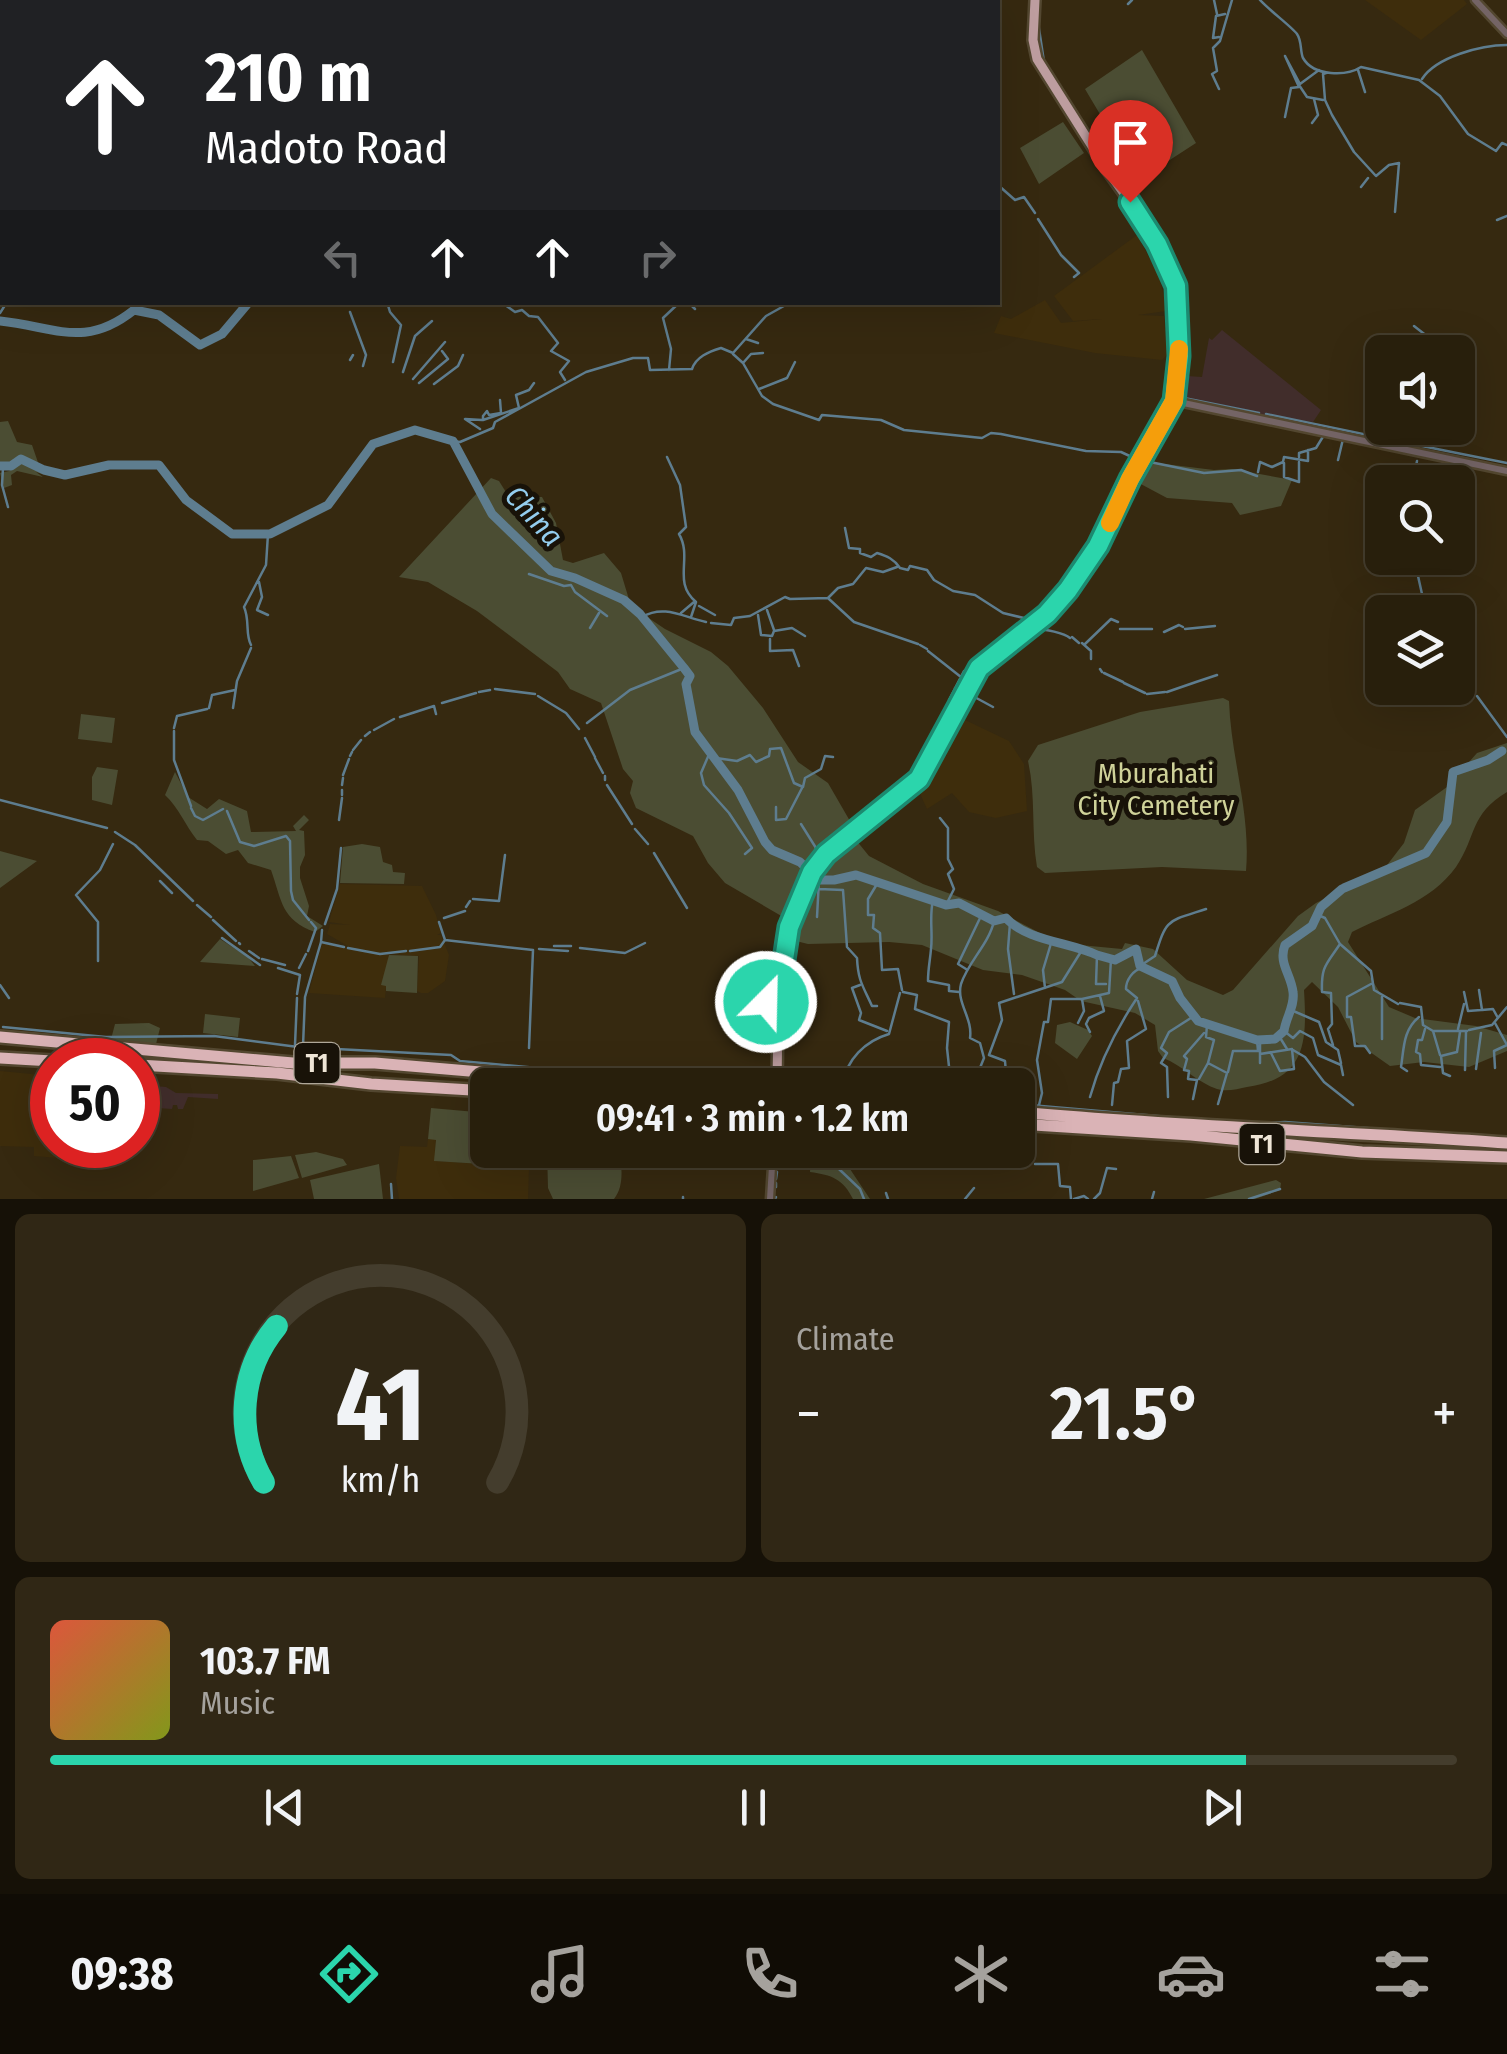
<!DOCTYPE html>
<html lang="en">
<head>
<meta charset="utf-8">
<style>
  body { margin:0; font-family:"Fira Sans Condensed",sans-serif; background:#302715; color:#f1f3f6; height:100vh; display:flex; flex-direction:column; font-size:38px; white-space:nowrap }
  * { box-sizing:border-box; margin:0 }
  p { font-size:32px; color:#a5a29d }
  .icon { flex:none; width:55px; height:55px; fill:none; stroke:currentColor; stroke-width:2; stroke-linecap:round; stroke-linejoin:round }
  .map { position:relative; height:1199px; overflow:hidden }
  .drawer { display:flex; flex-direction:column; gap:15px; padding:15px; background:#161107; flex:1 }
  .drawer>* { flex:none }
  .hud { position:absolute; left:0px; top:0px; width:1000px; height:305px; box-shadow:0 10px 40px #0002,0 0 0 2px #443d2d; background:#202124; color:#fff; overflow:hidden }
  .fabs { position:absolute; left:1365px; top:335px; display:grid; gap:20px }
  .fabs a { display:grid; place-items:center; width:110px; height:110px; border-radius:15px; background:#281f0c; box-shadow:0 10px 40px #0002,0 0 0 2px #443d2d; font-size:50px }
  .speed { position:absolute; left:30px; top:1038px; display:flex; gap:20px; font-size:50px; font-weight:700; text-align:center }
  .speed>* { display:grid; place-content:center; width:130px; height:130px; border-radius:50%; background:#281f0c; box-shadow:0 10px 40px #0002,0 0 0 2px #443d2d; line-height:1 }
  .speed .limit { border:15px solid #d22; background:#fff; color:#111 }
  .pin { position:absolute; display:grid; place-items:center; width:85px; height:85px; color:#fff; margin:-102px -42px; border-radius:50% 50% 50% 0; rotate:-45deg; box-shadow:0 0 10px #0007 }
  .pin .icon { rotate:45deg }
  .me { position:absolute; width:110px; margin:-55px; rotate:23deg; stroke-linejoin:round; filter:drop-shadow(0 0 8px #0008) }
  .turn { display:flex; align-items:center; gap:35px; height:210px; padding:0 40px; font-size:45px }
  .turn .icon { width:130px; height:130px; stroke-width:2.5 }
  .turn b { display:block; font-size:70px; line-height:85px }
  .lanes { display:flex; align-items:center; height:95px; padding:0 40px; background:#0003; justify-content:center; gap:50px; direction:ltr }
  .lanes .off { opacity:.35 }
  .big { font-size:75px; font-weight:600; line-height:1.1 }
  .drawer .card { flex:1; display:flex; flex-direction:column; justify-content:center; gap:15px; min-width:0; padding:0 35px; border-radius:15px; background:#302715 }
  .drawer .dial { align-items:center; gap:0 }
  .dial svg { height:260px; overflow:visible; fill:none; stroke:#443d2d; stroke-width:7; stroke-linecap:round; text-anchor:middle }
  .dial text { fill:#f1f3f6; stroke:none }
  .song { display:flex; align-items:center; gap:30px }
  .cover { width:120px; height:120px; border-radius:15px; background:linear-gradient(135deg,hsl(10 70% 55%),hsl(70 70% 35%)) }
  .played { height:10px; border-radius:5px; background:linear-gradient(90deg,#2bd5ac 85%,#443d2d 85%) }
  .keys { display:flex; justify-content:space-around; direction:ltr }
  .heat { display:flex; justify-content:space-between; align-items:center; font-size:55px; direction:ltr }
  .drawer .tiles { flex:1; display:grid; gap:15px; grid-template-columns:1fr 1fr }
  .card:last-child { grid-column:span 2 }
  .trip { position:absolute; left:470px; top:1068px; width:565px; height:100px; border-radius:15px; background:#281f0c; box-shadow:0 10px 40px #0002,0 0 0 2px #443d2d; font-weight:600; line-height:100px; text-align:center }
  .menu { display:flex; height:160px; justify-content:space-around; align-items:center; background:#100c05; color:#a5a29d }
  .menu .icon { width:70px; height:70px }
  .menu .current { color:#2bd5ac }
  .menu b { font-size:45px; color:#f1f3f6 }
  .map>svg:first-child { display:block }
</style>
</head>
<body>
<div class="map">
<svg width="1507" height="1199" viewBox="0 0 1507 1199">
  <rect width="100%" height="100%" fill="#362910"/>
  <!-- commercial -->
  <path fill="#412d2b" d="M 1222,330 L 1321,410 L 1313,422 L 1228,410 L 1182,398 L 1183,385 L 1187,376 L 1202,377 L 1209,338 L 1212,340 Z
    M 142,1085 L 166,1087 L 176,1093 L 218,1094 L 218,1099 L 188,1097 L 183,1109 L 178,1109 L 177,1105 L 173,1105 L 172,1109 L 157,1108 L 156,1104 L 141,1102 Z"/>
  <!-- built -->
  <path fill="#3e2d0c" d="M 1365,0 L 1464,0 L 1467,4 L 1421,40 Z
    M 1137,235 L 1158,274 L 1167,307 L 1166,311 L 1138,315 L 1164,316 L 1167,355 L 1162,360 L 1095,353 L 994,333 L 1001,316 L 1011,319 L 1045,300 L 1061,323 L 1102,319 L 1073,321 L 1054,296 Z
    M 963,719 L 1009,741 L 1024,764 L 1027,811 L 996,818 L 969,812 L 952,793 L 927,809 L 917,787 L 928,771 L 947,755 L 943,750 L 959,720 Z
    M 340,884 L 422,886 L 436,915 L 441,933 L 437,935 L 441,935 L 449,955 L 445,981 L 428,993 L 421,993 L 417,991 L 419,956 L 389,954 L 385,998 L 309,993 L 322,943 L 353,949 L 327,934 L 330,924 L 350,925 L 329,922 Z
    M 0,1071 L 52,1076 L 52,1145 L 88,1145 L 88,1151 L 59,1150 L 58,1158 L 34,1156 L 34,1147 L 0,1146 Z
    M 428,1139 L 436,1139 L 435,1161 L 529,1167 L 528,1199 L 399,1199 L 396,1178 L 400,1146 L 427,1147 Z"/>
  <!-- green -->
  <path fill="#4b4d33" d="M 1142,50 L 1196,143 L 1139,180 L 1085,89 Z
    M 1063,122 L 1084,153 L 1039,184 L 1020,148 Z
    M 8,421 L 17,442 L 32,445 L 42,474 L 36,472 L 43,477 L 17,471 L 11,475 L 12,485 L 4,488 L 0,473 L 9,471 L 18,463 L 14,458 L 13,464 L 0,470 L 0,422 Z
    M 1148,462 L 1214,470 L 1232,469 L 1292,480 L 1281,506 L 1240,515 L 1232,503 L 1167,498 L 1137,482 Z
    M 491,478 L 499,481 L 509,497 L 542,497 L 556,523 L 563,560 L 573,563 L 604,553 L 621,573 L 631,606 L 665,629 L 711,652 L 728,666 L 763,708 L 798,762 L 828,783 L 854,828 L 856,840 L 869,856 L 923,884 L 998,911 L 1059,943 L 1122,949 L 1125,943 L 1153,949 L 1187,980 L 1223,995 L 1233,990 L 1298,916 L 1316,903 L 1384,869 L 1404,843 L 1415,810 L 1447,787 L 1477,753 L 1507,743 L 1507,792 C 1469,815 1477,836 1456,867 C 1431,902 1387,914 1352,932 L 1348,942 L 1389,1007 L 1415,1018 L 1476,1026 L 1507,1035 L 1507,1051 L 1469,1067 L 1424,1062 L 1390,1066 L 1356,1042 L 1338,1007 L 1312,982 L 1304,990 C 1307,1040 1307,1079 1247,1087 C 1238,1089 1226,1092 1217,1089 C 1198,1083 1182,1065 1163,1058 L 1158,1051 L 1155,1025 L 1135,1013 L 1081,1001 L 1065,990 L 1022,975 L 983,970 L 922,945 L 889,942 L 808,944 L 796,941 L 790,921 L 725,883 L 708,863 L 693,836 L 636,808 L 630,793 L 633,781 L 623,769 L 601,703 L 570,689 L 558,672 L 477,611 L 428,582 L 399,577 Z
    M 1223,698 L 1229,701 C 1231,759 1251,813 1246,871 L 1162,867 L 1045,873 L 1037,867 C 1031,831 1036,796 1028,761 L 1038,745 L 1140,712 Z
    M 81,714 L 115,718 L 112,743 L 78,739 Z
    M 97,767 L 118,770 L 112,805 L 92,800 L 92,777 Z
    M 175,772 L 188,797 L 207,809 L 219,799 L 247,811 L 251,832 L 296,831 L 293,826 L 304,815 L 309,820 L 299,830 L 304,831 L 305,855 L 300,867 L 300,878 L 309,906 L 307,916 L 323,926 L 315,932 C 281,920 282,901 271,870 L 248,863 L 238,850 L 226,854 L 208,841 L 197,840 C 185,825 179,808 165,795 Z
    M 362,844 L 380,847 L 383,862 L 392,865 L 393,872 L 405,873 L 404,884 L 340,883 L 343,847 Z
    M 0,851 L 37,861 L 0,888 Z
    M 220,939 L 248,957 L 255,966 L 200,962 Z
    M 389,955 L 418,956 L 417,993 L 386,991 L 386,986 L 381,985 Z
    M 205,1014 L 240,1018 L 238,1037 L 203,1033 Z
    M 1070,1022 L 1088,1030 L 1092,1036 L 1077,1059 L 1055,1043 L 1057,1025 Z
    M 149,1023 L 160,1028 L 155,1048 L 110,1043 L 115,1024 Z
    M 431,1108 L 487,1113 L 488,1150 L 530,1150 L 529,1167 L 434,1161 L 436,1140 L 428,1139 Z
    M 547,1150 L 620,1150 C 621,1166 625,1185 614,1199 L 553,1199 L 548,1188 Z
    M 801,1150 L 831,1150 L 844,1160 L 870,1199 L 853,1199 C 843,1179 832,1175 810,1172 L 811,1157 Z
    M 316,1152 L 343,1159 L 347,1165 L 302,1178 L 295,1155 Z
    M 291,1156 L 299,1178 L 253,1191 L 253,1160 Z
    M 379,1164 L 383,1199 L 314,1199 L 310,1180 Z
    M 1276,1180 L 1281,1183 L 1280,1190 L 1255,1199 L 1204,1199 Z"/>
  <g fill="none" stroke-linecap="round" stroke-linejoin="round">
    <!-- stream -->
    <path stroke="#5e7d8f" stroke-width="2.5" d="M 81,0 L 82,2
      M 179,0 L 180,2
      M 363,0 L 366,2
      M 1214,0 L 1217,14
      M 1260,0 C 1269,10 1292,27 1297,34 C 1302,41 1300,51 1303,58 C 1314,77 1347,76 1361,67 L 1419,80 L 1440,96 L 1468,134 L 1496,151 L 1502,143 L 1507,145
      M 130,2 L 134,0
      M 300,2 L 303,0
      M 777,2 L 782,0
      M 1128,4 L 1132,0
      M 1038,22 L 1044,62
      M 1219,37 L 1213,38 L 1216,16 L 1225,14
      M 1358,70 L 1365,92
      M 0,73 L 2,72
      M 1326,73 L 1323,74 L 1325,100 L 1332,115 L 1354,152 L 1376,176 L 1389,165 L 1399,163 L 1395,212
      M 1422,79 C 1436,57 1481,45 1507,45
      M 1299,85 L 1307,97 L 1323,100
      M 1219,89 L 1212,74 L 1217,71 L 1213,48 L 1220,41 L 1232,0
      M 1285,117 L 1291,88 L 1299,87 L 1285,56 L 1300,84 L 1319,70
      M 1312,123 L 1318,115 L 1314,99
      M 1122,181 L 1136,202
      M 998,185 L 1015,200 L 1024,197 L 1035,213
      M 1361,187 L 1368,178
      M 1038,219 L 1061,255 L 1079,273 L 1074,277
      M 1497,220 L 1507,216
      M 1161,244 L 1171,265
      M 1183,292 L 1185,326
      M 387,302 L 390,312 L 401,325 L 393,362
      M 501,302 L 515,312 L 522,310 L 529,316 L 538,317 L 558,343 L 551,351 L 569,361 L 560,372 L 565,380
      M 688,302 L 695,309
      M 350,312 L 366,355 L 363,366
      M 0,313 L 7,302
      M 1414,326 L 1432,340 L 1427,352
      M 746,339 L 758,343
      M 1184,350 L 1185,330
      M 1436,352 L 1440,351
      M 733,354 L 743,363 L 751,354 L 763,353
      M 350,360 L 353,355
      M 743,363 L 762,396 L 773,404 L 819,420 L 822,415 L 881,420 L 904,430 L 982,438 L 991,433 L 1001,434 L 1086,451 L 1121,452 L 1134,458 L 1142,449
      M 669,370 L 671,349 L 663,318 L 680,302
      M 403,372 L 415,336 L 432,321
      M 1181,377 L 1184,356
      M 413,379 L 445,342
      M 419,383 L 448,359 L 442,351
      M 434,384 L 458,366 L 463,355
      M 759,389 L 787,378 L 795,362
      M 1179,397 L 1259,413
      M 1266,414 L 1387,439
      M 483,416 L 483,420 L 519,408 L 516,395 L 529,390 L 534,383
      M 483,416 L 487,411 L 489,415 L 501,413 L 500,400
      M 1160,416 L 1163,408
      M 480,429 L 465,419 L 482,420
      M 1376,434 L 1376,424 L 1382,413
      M 1148,438 L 1154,421
      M 1392,440 L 1507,463
      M 453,441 L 460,442 L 493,428 L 495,422 L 586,372 L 633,358 L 648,358 L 650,370 L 692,369 C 696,357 708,352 721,348 L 733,353 L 766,316 L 791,302
      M 1155,443 L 1145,461 L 1204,473 L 1241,470 L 1257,476
      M 667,457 L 680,485 L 686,527 L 679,534 C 693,558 672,582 696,602 L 691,617
      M 1299,457 L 1299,453 L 1316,448 L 1324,435
      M 1338,460 L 1343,439
      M 1284,463 L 1284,477 L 1299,482 L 1299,462
      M 3,468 L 2,485 L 8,507
      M 1258,472 L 1260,462 L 1272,467 L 1283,462 L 1284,457 L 1308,461 L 1308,450
      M 1413,482 L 1417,461
      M 845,528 L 849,548 L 860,549 L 860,553 L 871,557 L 877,553 C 887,556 894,559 900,568 L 908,570 L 910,566 L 927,570 L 934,580 L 953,591 L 975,595 L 1003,613 L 1028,619
      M 1414,558 L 1426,612
      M 529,574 L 564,586 L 571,585 L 575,592 L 607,616
      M 259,582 L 262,597 L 257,610 L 268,615
      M 829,599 L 854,622 L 918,644
      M 699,606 L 715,615
      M 767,610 L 774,630
      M 681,613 L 694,602
      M 758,615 L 761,635 L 772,636 L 774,631 L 792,628 L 805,636
      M 642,617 C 664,604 683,617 706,622
      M 711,623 L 731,625 L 734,618 L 750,616 L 785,597 L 790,599 L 828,598 L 838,588 L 853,584 L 866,568 L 883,572 L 897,567
      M 590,628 L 599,613
      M 1036,629 C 1045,629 1064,633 1070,638
      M 1120,629 L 1152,629
      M 1185,629 L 1215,626
      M 1164,632 L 1179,625 L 1183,627
      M 1072,637 L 1079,643
      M 770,639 L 770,651 L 793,650 L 799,666
      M 1082,643 L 1091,651 L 1091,659
      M 1015,644 L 1032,631
      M 1085,644 L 1111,619 L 1118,622
      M 251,645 C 245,634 250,620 244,607 L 266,565 L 268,534
      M 920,645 L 927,649
      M 928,651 L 966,681
      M 1001,653 L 1012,646
      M 1100,669 L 1102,672
      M 1104,673 L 1123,682
      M 1196,682 L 1217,675
      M 1124,683 L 1145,693
      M 1462,683 L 1471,691
      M 495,689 L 535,694
      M 479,692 L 490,690
      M 1167,692 L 1196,682
      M 969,694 L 993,707
      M 1147,694 L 1165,692
      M 538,696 L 566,713 L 579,729
      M 1477,696 L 1507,737
      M 949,700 L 964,671
      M 442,703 L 476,693
      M 953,703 L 958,693 L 955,688
      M 209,708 L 212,695 L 235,690
      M 233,708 L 237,681 L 251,648
      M 400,717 L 434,706 L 436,714
      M 587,723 L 630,690 L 684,668
      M 174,728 L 177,716 L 207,709
      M 374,730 L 394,719
      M 174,731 L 174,760 L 191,806
      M 365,736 L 370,732
      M 585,738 L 595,757
      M 353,750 L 361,740
      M 710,752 L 701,773 L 704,785 L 729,813 L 752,848 L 745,854
      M 350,756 L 352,752
      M 595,758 L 603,773
      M 716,758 L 737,761 L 750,755 L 756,762 L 769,756 L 770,749 L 781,748 L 794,783 L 803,787 L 805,778 L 821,769 L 825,756 L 833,757
      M 343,775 L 349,759
      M 605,780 L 605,776
      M 342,785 L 343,778
      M 607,785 L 632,824
      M 342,790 L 342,795
      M 0,800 L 107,828
      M 776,807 L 776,820 L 786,819 L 802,788
      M 191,808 L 195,816 L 203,820 L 223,809
      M 227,811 L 240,842 L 254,846 L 286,836 L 290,841 L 291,891 L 293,900 L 309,920
      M 940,818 L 948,828 L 948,859 L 953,869 L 948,874 L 954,889 L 946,905
      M 339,820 L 342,798
      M 801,824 L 816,848 L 811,863
      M 869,825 L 894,804
      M 635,829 L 648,844
      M 115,832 L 135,845 L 193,901
      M 832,840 L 839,836
      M 654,853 L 687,908
      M 819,853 L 828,843
      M 807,868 L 815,857
      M 160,881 L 172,893
      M 812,882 L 830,856
      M 877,884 L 868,899 L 868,915 L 874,915 L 873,928 L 880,933 L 882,970 L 898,969 L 902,990
      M 819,889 L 843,890 L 847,947 L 857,958 C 858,981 863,986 872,1006 L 877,1006
      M 473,899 L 499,901 L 505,855
      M 933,900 C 929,917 933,932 931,949 C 930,961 928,969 928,981 L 949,985 L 949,991 L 959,992
      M 197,905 L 211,917
      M 466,907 L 470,901
      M 792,909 L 799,890
      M 1318,915 L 1325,918 L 1340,944 L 1371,971 L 1374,990 L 1398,1004
      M 817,917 L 819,880
      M 444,918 L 465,911
      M 213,920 L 236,941
      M 1010,923 L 1008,949 L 1014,994
      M 325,924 L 337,889 L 341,848
      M 222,938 L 260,965
      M 445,940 L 533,950 L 529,1048
      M 321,942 L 344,947
      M 239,943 L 240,944
      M 554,946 L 571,946
      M 348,948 L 380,954 L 406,951
      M 580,948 L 625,953 L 645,943
      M 539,949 L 568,951
      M 249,951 L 259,958
      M 308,951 L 316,928 L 311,922
      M 410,951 L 440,947 L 445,940 L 439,922
      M 1097,955 L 1096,984 L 1106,984
      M 262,959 L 285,965
      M 98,961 L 98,922 L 76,895 L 100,870 L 113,844
      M 1140,966 L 1155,956 C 1167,918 1166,922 1206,909
      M 278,968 L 300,975 L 297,994
      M 299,968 L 306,954
      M 966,969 L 958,964 L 981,916
      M 0,985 L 9,998
      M 860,985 L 852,988 L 861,1013 L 859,1020 L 887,1031
      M 1045,988 L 1043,970 L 1052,940
      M 1479,990 L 1482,1010 L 1493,1009 L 1498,1018
      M 903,992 L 917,995 L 915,1009 L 949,1022 L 947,1048 L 951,1085
      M 1464,992 L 1468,1011 L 1481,1010
      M 1400,1003 L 1421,1007 L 1423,1025 L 1433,1031 L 1467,1031
      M 1291,1010 L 1319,1022 L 1326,1042 L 1338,1050 L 1341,1063
      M 1078,1023 L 1084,1011 L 1082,999 L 1109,993 L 1111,959
      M 1495,1023 L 1507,1045 L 1494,1051 L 1495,1068
      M 1207,1025 L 1206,1037 L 1214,1040 L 1208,1063 L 1227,1073 L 1218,1104
      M 3,1027 L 106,1037 L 214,1036 L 298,1047 L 451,1055 L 460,1061 L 592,1073 L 657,1074 L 731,1083 L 773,1080
      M 1425,1029 L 1422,1040 L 1418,1040 L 1416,1052 L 1420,1054 L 1421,1065 L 1440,1067
      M 1458,1029 L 1464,1004
      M 1469,1030 L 1492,1025 L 1507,1007
      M 1284,1031 L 1293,1038 L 1300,1031 L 1313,1038 L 1318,1055 L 1341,1065 L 1343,1075
      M 1433,1031 L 1440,1055
      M 1090,1032 L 1086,1024 L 1089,1018 L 1104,1011 L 1100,996
      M 1279,1036 L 1287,1049
      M 1382,1039 L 1382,997
      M 295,1045 L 297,998
      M 1333,1045 L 1328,1029 L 1332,1024 L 1331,993 L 1322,992 C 1321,966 1326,965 1340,944
      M 303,1046 L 305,997 L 321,942 L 322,930
      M 1293,1050 L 1305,1057 L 1324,1082 L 1353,1105
      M 1370,1053 L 1365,1046 L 1355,1046 L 1351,1017 L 1347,1017 L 1347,997 L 1371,984
      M 1260,1054 L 1292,1049 L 1294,1069 L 1280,1071 L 1271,1053
      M 1260,1063 L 1260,1040
      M 1476,1069 L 1481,1033
      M 1465,1070 L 1466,1032
      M 1407,1071 L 1401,1067 C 1404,1048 1403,1030 1419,1017
      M 1228,1072 L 1233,1051 L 1258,1051 L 1257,1040
      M 1450,1076 L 1443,1073 L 1441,1056 L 1457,1052 L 1460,1032
      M 1199,1079 L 1208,1063
      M 781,1080 L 844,1085
      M 784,1084 L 816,1085
      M 843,1084 C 846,1060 865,1041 889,1034 L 900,993
      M 973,1085 L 984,1058 L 980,1043 L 970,1038 C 973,1018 956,1003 961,984 C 968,962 989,944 994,921
      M 1007,1085 L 1005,1061 L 989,1055 L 1002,1020 L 999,1003 L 1062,982 L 1082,950
      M 1090,1097 C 1100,1061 1117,1028 1137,998 L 1126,989 C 1126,980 1133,970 1142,968
      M 1168,1097 L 1167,1067 L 1161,1063 L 1167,1053 L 1161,1048 L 1169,1032 L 1194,1016
      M 1193,1099 L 1197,1080 L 1188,1079 L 1189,1071 L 1184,1070 L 1187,1059 L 1184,1056 L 1204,1033
      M 1018,1104 L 1192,1119
      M 1039,1105 L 1042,1093 L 1037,1060 L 1044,1022 L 1048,1022 L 1051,999 L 1082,999
      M 1112,1105 L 1114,1083 L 1118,1082 L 1121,1069 L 1129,1068 L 1127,1041 L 1146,1029 L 1138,1001
      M 1264,1123 L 1285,1122 L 1421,1132
      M 819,1150 L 860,1189 L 864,1199
      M 1035,1164 L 1058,1164 L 1060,1186 L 1070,1187 L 1071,1199
      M 776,1179 L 777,1172
      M 391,1184 L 392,1199
      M 776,1187 L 776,1183
      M 886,1193 L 888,1199
      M 683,1199 L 683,1197
      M 775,1199 L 776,1197
      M 965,1199 L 974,1188
      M 1074,1199 L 1084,1196 L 1088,1199
      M 1094,1199 L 1100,1193 L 1107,1168 L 1116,1169
      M 1152,1199 L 1154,1192
      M 1249,1199 L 1280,1189"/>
    <!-- river -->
    <path stroke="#5e7d8f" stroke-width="9" d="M 538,2 L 540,0
      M 0,321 C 56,327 85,349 134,310 L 159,315 L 200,345 L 222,334 L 249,302
      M 0,466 L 11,466 L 21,459 L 44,470 L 65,475 L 109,465 L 159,465 L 186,500 L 232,534 L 270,534 L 328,505 L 373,444 L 415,430 L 453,441 L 492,514 L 551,571 L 575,578 L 624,600 L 640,614 L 684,668 L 690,676 L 686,684 L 695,732 L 738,790 L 765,842 L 772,850 L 800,862 L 819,880 L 834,880 L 856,875 L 946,905 L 959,903 L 994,921 L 1006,918 C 1027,941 1069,942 1097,955
      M 1344,888 L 1426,853 L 1447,822 L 1453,772 L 1488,760 L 1502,751
      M 1097,955 L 1115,960 L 1136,949 L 1140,966 L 1172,981 L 1180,998 L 1198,1021 L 1257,1040 L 1275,1039 L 1284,1031 C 1286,1017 1295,1006 1293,992 C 1291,974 1278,963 1285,945 L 1312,926 L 1321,907 L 1342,889"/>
    <!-- minor casing -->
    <g stroke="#534730" stroke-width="11">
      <path id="minor" d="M 1475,0 L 1507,34
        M 1174,401 L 1507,471
        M 770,1199 L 773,1150"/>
    </g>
    <!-- major casing -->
    <g stroke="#534730" stroke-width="14">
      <path id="major" d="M 140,2 L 144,0
        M 0,81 L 2,79
        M 778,1007 L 768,1001 L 762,1006 L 762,1012 L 771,1018 L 778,1012 L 789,927 L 812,872 L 826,854 L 919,779 L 979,669 L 994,653 L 1047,614 L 1068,590 L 1098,546 L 1130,479 L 1174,401 L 1179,325 L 1172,276 L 1145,223 L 1107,170 L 1037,59 L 1033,40 L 1035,0
        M 777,1085 L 778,1014"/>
    </g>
    <!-- highway casing -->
    <g stroke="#534730" stroke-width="16">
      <path id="highway" d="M 0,1037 L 293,1063 L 375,1063 L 634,1085
        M 0,1058 L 52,1061
        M 138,1065 L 277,1073 L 371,1084 L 488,1091
        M 1018,1112 C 1180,1127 1344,1131 1507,1143
        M 1018,1124 L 1191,1135 L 1362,1152 L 1507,1157"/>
    </g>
    <!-- minor -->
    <use href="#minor" stroke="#746465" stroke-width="6"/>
    <!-- major -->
    <use href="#major" stroke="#bd9d9f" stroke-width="9"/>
    <!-- highway -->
    <use href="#highway" stroke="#dab3b6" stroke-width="11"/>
  </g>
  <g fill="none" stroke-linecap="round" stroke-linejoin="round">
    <!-- route casing -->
    <g stroke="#1c8a70" stroke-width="25">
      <path id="route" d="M 766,1002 L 780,986 L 789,927 L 812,872 L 826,854 L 919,779 L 979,668 L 1047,614 L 1068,590 L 1098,546 L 1130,479 L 1174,401 L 1179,356 L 1176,286 L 1157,244 L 1130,202"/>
    </g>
    <!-- route -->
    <use href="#route" stroke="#2bd5ac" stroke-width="18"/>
    <!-- slow -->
    <path stroke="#f59e0b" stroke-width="18" d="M 1110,523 L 1130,479 L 1174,401 L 1179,349"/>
  </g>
  <g text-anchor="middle" stroke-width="10" stroke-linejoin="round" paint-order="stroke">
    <!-- shield labels -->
    <g fill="#181208" stroke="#aea698" stroke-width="2.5">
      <rect x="294.5" y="1043" width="45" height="40" rx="8"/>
      <rect x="1239.5" y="1124" width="45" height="40" rx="8"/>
    </g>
    <g font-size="25" font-weight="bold" fill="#eee5d6">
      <text x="317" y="1072">T1</text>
      <text x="1262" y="1153">T1</text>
    </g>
    <!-- park labels -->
    <g font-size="28" fill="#cfd299" stroke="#181208">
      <text x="1156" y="783">Mburahati<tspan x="1156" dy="32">City Cemetery</tspan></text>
    </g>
    <!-- water labels -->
    <g font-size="30" font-style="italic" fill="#94cdee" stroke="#181208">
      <text transform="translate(534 516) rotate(48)" y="10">China</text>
    </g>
  </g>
</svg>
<div class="fabs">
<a><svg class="icon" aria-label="sound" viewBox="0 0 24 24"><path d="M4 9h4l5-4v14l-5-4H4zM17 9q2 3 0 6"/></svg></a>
<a><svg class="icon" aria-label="search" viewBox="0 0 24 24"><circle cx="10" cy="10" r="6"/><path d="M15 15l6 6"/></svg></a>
<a><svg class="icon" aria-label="layers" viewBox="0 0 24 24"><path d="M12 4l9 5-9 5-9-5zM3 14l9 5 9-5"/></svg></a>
</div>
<div class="speed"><div class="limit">50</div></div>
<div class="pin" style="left:1130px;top:202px;background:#d93025"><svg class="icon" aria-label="arrive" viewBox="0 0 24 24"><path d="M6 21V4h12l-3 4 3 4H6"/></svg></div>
<svg class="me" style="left:766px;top:1002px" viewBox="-20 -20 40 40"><circle r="17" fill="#2bd5ac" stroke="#fff" stroke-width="3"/><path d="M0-11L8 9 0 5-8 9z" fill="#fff"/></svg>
<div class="trip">09:41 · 3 min · 1.2 km</div>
<div class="hud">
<div class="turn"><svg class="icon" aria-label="ahead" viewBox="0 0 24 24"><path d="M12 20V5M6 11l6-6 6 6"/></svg><div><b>210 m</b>Madoto Road</div></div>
<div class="lanes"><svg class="icon off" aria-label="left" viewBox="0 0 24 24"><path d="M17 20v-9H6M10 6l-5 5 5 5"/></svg><svg class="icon" aria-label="ahead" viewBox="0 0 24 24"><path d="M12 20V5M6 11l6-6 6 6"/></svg><svg class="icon" aria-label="ahead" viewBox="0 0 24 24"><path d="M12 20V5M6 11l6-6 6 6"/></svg><svg class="icon off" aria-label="right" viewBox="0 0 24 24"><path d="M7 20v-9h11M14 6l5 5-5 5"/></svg></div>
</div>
</div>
<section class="drawer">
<div class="tiles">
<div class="card dial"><svg viewBox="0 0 100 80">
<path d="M14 69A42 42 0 1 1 86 69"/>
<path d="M14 69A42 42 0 0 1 18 21" stroke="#2bd5ac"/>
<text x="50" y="56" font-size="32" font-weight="700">41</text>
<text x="50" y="72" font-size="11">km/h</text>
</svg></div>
<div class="card"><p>Climate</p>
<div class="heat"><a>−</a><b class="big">21.5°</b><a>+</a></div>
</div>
<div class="card">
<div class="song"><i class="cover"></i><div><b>103.7 FM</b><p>Music</p></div></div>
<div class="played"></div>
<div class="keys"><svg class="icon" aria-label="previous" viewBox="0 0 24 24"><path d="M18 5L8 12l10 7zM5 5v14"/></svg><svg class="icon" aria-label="pause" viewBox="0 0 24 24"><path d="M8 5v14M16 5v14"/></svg><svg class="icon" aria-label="next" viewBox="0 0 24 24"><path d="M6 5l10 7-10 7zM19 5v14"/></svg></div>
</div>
</div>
</section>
<nav class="menu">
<b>09:38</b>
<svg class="icon current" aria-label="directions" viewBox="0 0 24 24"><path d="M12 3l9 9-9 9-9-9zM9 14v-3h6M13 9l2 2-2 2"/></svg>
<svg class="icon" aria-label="music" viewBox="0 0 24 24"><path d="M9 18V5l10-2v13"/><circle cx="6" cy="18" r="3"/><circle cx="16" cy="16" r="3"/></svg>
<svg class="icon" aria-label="phone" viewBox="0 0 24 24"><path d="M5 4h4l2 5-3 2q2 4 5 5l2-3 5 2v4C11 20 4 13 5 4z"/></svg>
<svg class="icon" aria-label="climate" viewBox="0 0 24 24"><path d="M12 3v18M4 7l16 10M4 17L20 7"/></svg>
<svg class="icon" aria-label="car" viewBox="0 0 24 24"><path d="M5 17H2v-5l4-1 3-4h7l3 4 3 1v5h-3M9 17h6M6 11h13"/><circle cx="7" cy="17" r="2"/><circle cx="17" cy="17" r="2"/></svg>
<svg class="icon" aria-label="filters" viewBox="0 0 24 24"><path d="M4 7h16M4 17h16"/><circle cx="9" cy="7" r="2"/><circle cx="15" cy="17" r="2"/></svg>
</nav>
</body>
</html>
